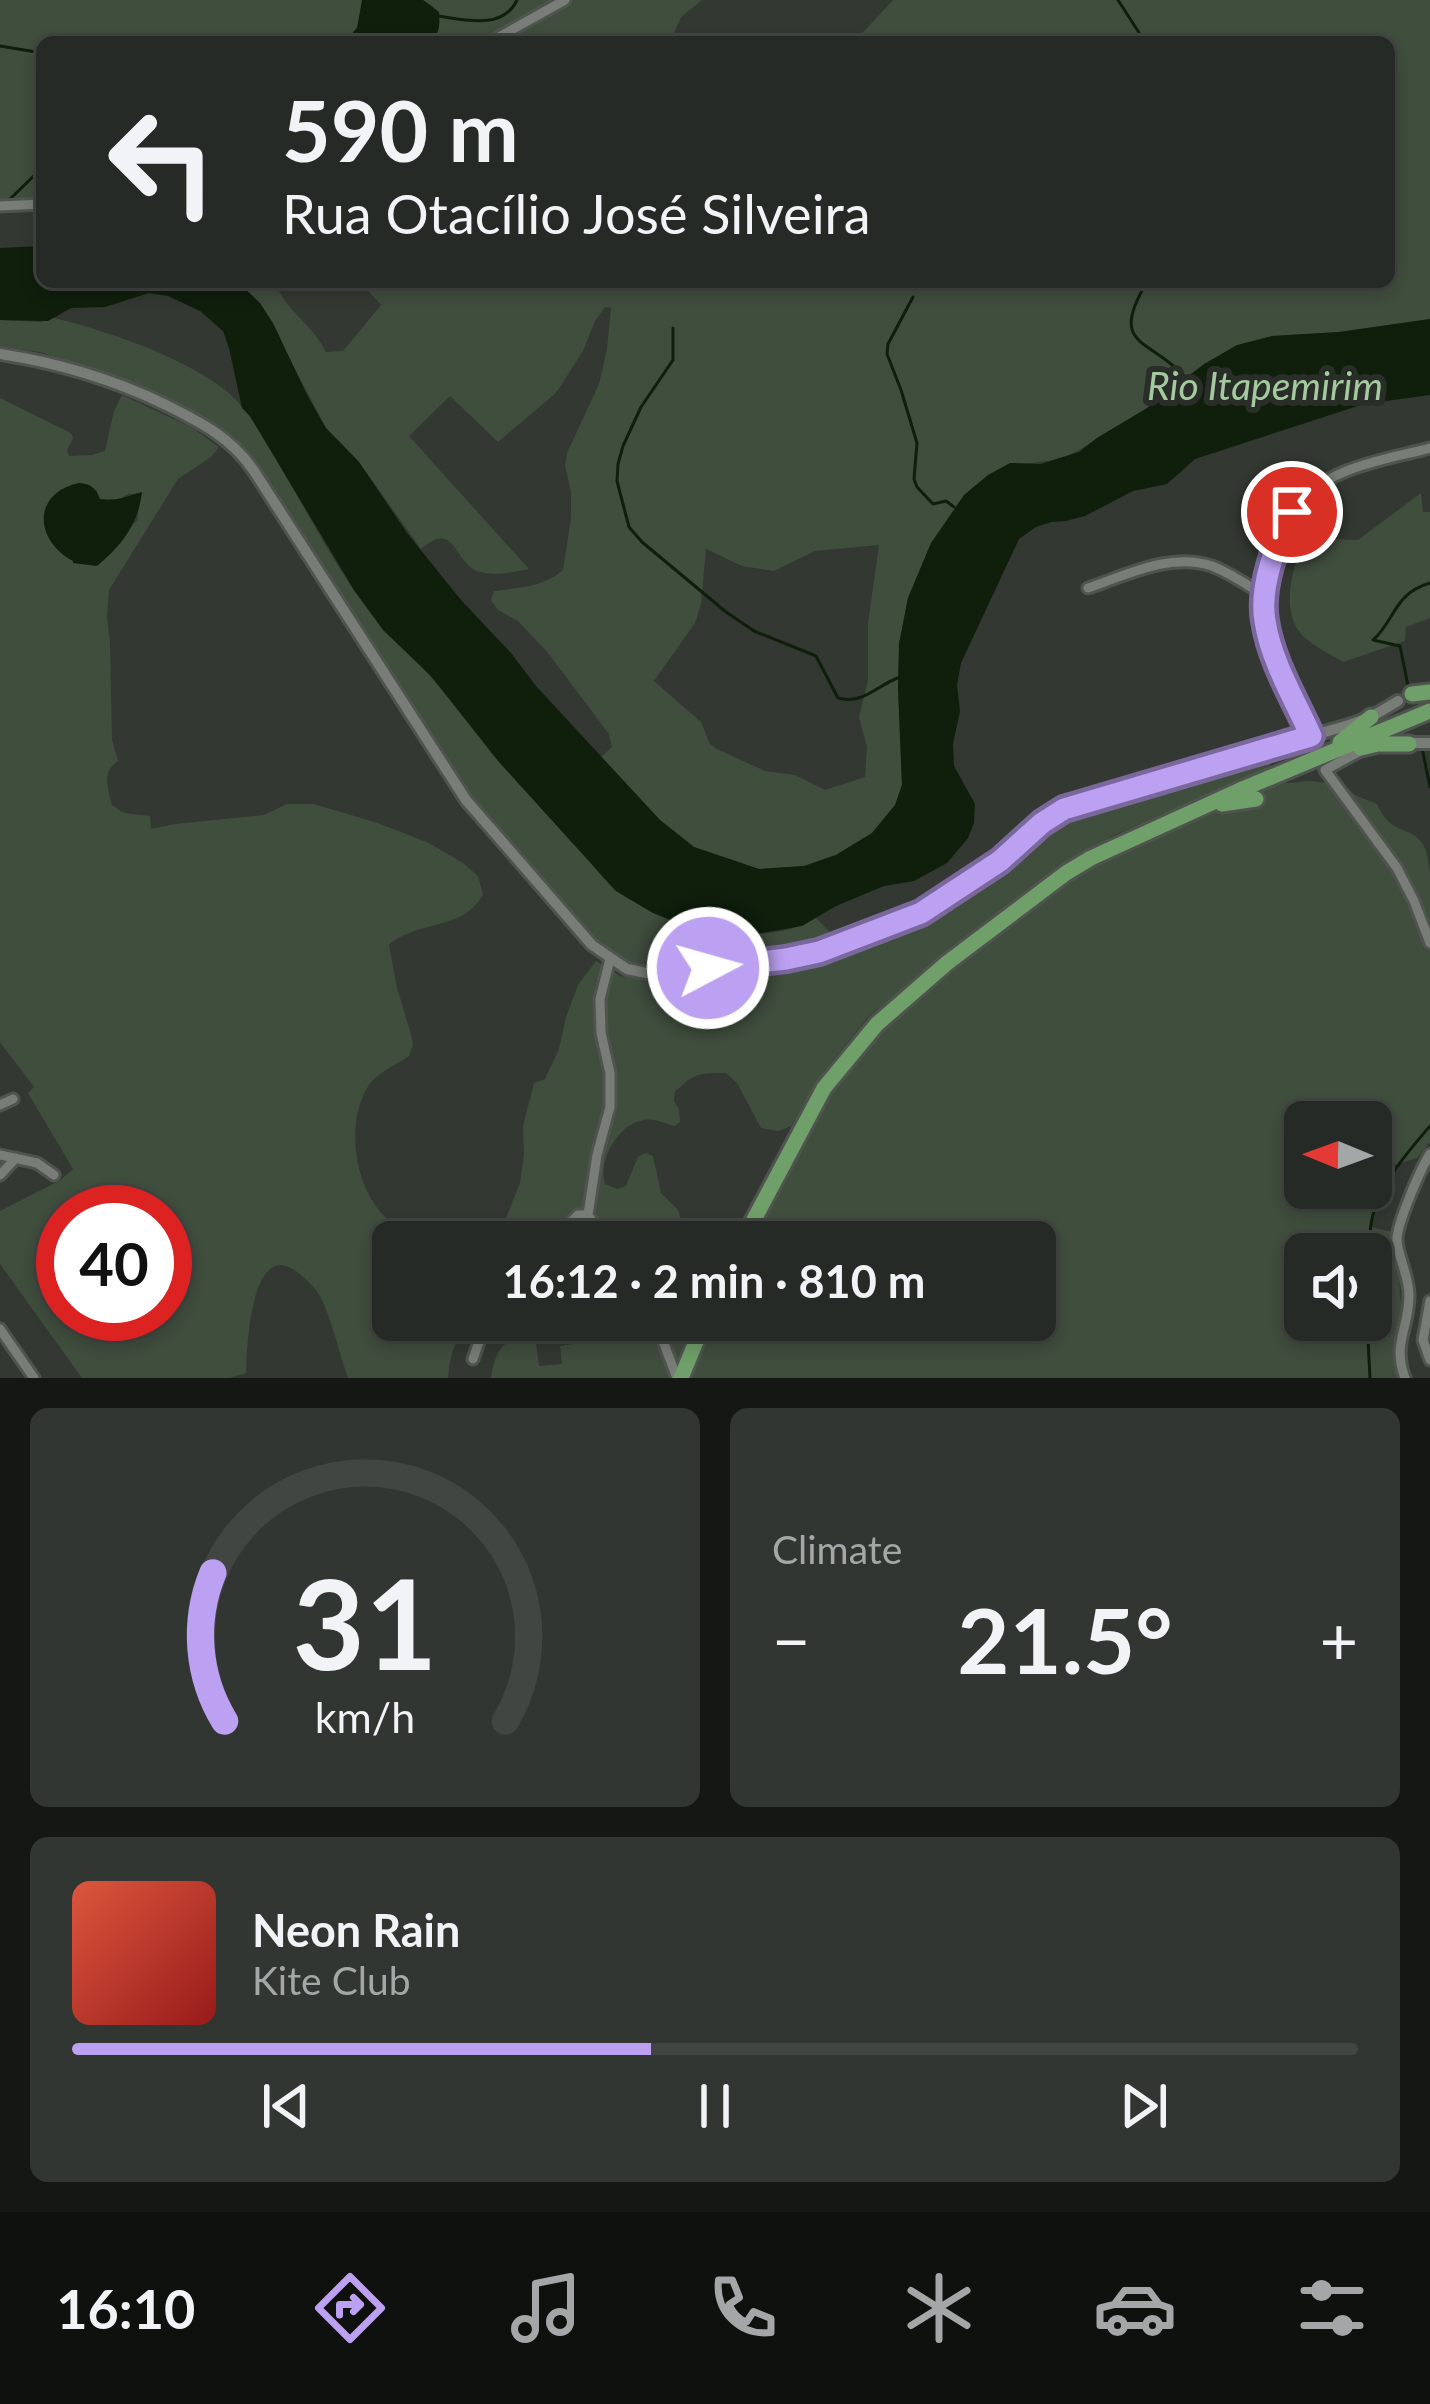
<!DOCTYPE html>
<html lang="en">
<head>
<meta charset="utf-8">
<style>
  body { margin:0; font-family:Lato,sans-serif; background:#323632; color:#f1f3f6; height:100vh; display:flex; flex-direction:column; font-size:45px; white-space:nowrap }
  * { box-sizing:border-box; margin:0 }
  p { font-size:39px; color:#a4a7a7 }
  .icon { flex:none; width:66px; height:66px; fill:none; stroke:currentColor; stroke-width:2; stroke-linecap:round; stroke-linejoin:round }
  .map { position:relative; height:1378px; overflow:hidden }
  .details { display:flex; flex-direction:column; gap:30px; padding:30px; background:#151715; flex:1 }
  .details>* { flex:none }
  .banner { position:absolute; left:36px; top:36px; width:1359px; height:252px; border-radius:18px; box-shadow:0 6px 18px #0003,0 0 0 3px #424643; background:#262a26; color:#f1f3f6; overflow:hidden }
  .needle { width:78px; rotate:271deg }
  .tools { position:absolute; left:1284px; top:1101px; display:grid; gap:24px }
  .tools a { display:grid; place-items:center; width:108px; height:108px; border-radius:18px; background:#262a26; box-shadow:0 6px 18px #0003,0 0 0 3px #424643; font-size:60px }
  .speed { position:absolute; left:36px; top:1185px; display:flex; gap:24px; font-size:60px; font-weight:700; text-align:center }
  .speed>* { display:grid; place-content:center; width:156px; height:156px; border-radius:50%; background:#262a26; box-shadow:0 6px 18px #0003,0 0 0 3px #424643; line-height:1 }
  .speed .limit { border:18px solid #d22; background:#fff; color:#111 }
  .pin { position:absolute; display:grid; place-items:center; width:102px; height:102px; color:#fff; margin:-51px; border:6px solid #fff; border-radius:50%; box-shadow:0 3px 12px #0007 }
  .me { position:absolute; width:132px; margin:-66px; rotate:84deg; stroke-linejoin:round; filter:drop-shadow(0 0 9px #0008) }
  .turn { display:flex; align-items:center; gap:42px; height:252px; padding:0 48px; font-size:54px }
  .turn .icon { width:156px; height:156px; stroke-width:2.5 }
  .turn b { display:block; font-size:84px; line-height:102px }
  .big { font-size:90px; font-weight:700; line-height:1.1 }
  .details .widget { flex:1; display:flex; flex-direction:column; justify-content:center; gap:18px; min-width:0; padding:0 42px; border-radius:18px; background:#323632 }
  .details .dial { align-items:center; gap:0 }
  .dial svg { height:312px; overflow:visible; fill:none; stroke:#424643; stroke-width:7; stroke-linecap:round; text-anchor:middle }
  .dial text { fill:#f1f3f6; stroke:none }
  .song { display:flex; align-items:center; gap:36px }
  .cover { width:144px; height:144px; border-radius:18px; background:linear-gradient(135deg,hsl(10 70% 55%),hsl(0 70% 35%)) }
  .played { height:12px; border-radius:6px; background:linear-gradient(90deg,#bca0f2 45%,#424643 45%) }
  .keys { display:flex; justify-content:space-around; direction:ltr }
  .heat { display:flex; justify-content:space-between; align-items:center; font-size:66px; direction:ltr }
  .details .tiles { flex:1; display:grid; gap:30px; grid-template-columns:1fr 1fr }
  .widget:last-child { grid-column:span 2 }
  .trip { position:absolute; left:372px; top:1221px; width:684px; height:120px; border-radius:18px; background:#262a26; box-shadow:0 6px 18px #0003,0 0 0 3px #424643; font-weight:700; line-height:120px; text-align:center }
  .menu { display:flex; height:192px; justify-content:space-around; align-items:center; background:#0f110f; color:#a4a7a7 }
  .menu .icon { width:84px; height:84px }
  .menu .on { color:#bca0f2 }
  .menu b { font-size:54px; color:#f1f3f6 }
  .map>svg:first-child { display:block }
</style>
</head>
<body>
<div class="map">
<svg width="1430" height="1378" viewBox="0 0 1430 1378">
  <rect width="100%" height="100%" fill="#333832"/>
  <!-- green -->
  <path fill="#404e3e" fill-rule="evenodd" d="M 0,0 L 362,0 L 362,4 L 357,28 L 344,42 L 42,42 L 42,215 L 26,204 L 0,205 Z
    M 423,0 L 702,0 L 681,17 L 670,42 L 429,42 L 435,38 L 434,7 Z
    M 893,0 L 1430,0 L 1430,319 L 1339,332 L 1272,336 L 1097,438 C 1069,460 1044,464 1010,463 L 931,543 L 908,598 L 899,644 L 898,688 L 902,785 L 895,805 L 872,833 L 836,855 L 804,866 L 759,869 L 694,847 L 660,820 L 600,758 L 612,747 L 609,734 L 548,653 L 518,621 L 498,610 L 491,600 L 494,591 C 520,587 541,588 563,570 L 571,518 L 571,492 L 565,466 L 567,453 L 599,384 L 607,349 L 611,308 L 605,307 L 595,321 L 583,351 L 556,393 L 498,442 L 450,396 L 409,436 L 529,569 C 514,572 495,576 480,572 C 453,564 456,518 421,549 L 359,462 L 326,428 L 260,303 L 238,282 L 275,282 C 285,311 313,324 326,352 L 343,351 L 381,305 L 360,282 L 1389,282 L 1389,42 L 854,42 ZM 879,545 L 868,623 L 868,681 L 859,717 L 867,747 L 865,777 L 825,790 L 795,775 L 765,771 L 717,749 L 710,744 L 701,722 L 654,681 L 695,623 L 701,604 L 706,549 L 742,566 L 774,571 L 815,551 Z
    M 54,318 C 105,330 178,355 221,387 C 246,405 260,433 276,459 C 302,503 326,549 355,592 C 381,630 416,658 445,693 C 490,747 533,801 581,852 C 593,864 604,882 618,892 C 669,927 759,952 816,918 L 837,939 L 795,949 L 646,968 L 609,958 L 471,799 L 255,469 L 187,413 L 81,365 L 40,352 L 0,346 L 0,320 L 41,322 Z
    M 122,395 L 191,427 L 219,447 L 211,457 L 178,479 L 109,590 L 107,616 L 110,642 L 112,740 L 118,761 C 101,772 108,788 112,805 L 124,813 L 150,816 L 151,829 L 175,824 L 264,815 L 287,804 L 314,804 L 378,823 L 429,843 L 463,863 L 478,876 L 483,894 C 465,931 416,920 389,945 L 397,988 L 411,1034 L 413,1045 L 409,1056 C 393,1067 376,1072 366,1090 C 341,1135 360,1225 420,1235 C 433,1238 453,1239 466,1237 C 479,1235 488,1228 502,1228 L 520,1183 L 524,1154 L 523,1126 L 534,1083 L 545,1079 L 559,1049 L 566,1017 L 578,985 L 596,961 L 620,976 L 647,979 C 738,962 827,963 911,922 C 967,894 1011,847 1064,814 L 1082,806 L 1268,759 L 1272,769 L 1112,836 L 1043,878 L 869,1016 L 826,1069 L 791,1126 L 779,1131 L 761,1128 L 737,1083 L 726,1073 C 714,1073 697,1072 687,1081 C 683,1084 680,1088 675,1091 L 674,1101 L 679,1109 L 680,1122 L 675,1126 C 664,1124 655,1118 644,1120 C 618,1124 598,1160 605,1184 L 618,1189 L 626,1186 L 638,1157 L 646,1153 L 653,1156 L 661,1193 L 678,1210 L 682,1222 L 697,1242 L 600,1242 L 578,1209 L 551,1233 L 553,1242 L 393,1242 L 393,1320 L 492,1320 C 457,1334 452,1341 448,1378 L 348,1378 C 339,1353 332,1319 320,1296 C 315,1287 302,1275 293,1269 C 250,1244 247,1349 246,1373 L 230,1378 L 82,1378 L 0,1264 L 0,1211 L 59,1181 L 73,1169 L 28,1093 L 34,1087 L 0,1042 L 0,398 L 71,433 L 73,438 L 67,450 L 69,456 L 92,455 L 105,451 L 114,411 ZM 96,489 L 100,499 L 118,500 L 128,494 L 141,493 L 137,521 L 73,561 ZM 63,1212 L 165,1212 L 165,1314 L 63,1314 Z
    M 1421,493 L 1423,512 L 1430,512 L 1430,618 L 1406,627 L 1405,641 L 1343,662 C 1332,655 1319,649 1309,641 C 1276,618 1293,568 1304,538 L 1358,540 Z
    M 1308,781 L 1341,784 L 1357,796 L 1377,804 C 1392,837 1408,824 1422,843 C 1428,851 1428,864 1430,873 L 1430,1142 L 1417,1158 L 1390,1166 L 1371,1227 L 1396,1233 L 1406,1378 L 687,1378 L 710,1320 L 1035,1320 L 1035,1242 L 750,1242 L 822,1106 L 841,1076 L 880,1028 L 1052,891 L 1118,850 L 1275,784 ZM 1305,1122 L 1371,1122 L 1371,1188 L 1305,1188 ZM 1305,1254 L 1371,1254 L 1371,1320 L 1305,1320 Z
    M 646,1320 L 693,1320 L 670,1378 L 491,1378 C 496,1345 505,1342 534,1327 L 539,1366 L 562,1364 L 560,1346 L 645,1333 Z"/>
  <!-- water -->
  <path fill="#0f1f0c" d="M 362,0 L 423,0 L 439,12 C 440,24 440,35 429,42 L 344,42 L 357,28 Z
    M 42,246 L 42,282 L 238,282 L 260,303 L 273,323 L 307,395 L 326,428 L 359,462 L 407,533 L 461,600 L 511,653 L 536,686 L 660,820 L 694,847 L 759,869 L 804,866 L 836,855 L 872,833 L 895,805 L 902,785 L 898,688 L 899,644 L 908,598 L 931,543 L 964,495 L 988,475 L 1010,463 L 1041,464 L 1079,452 L 1097,438 L 1147,408 L 1204,364 L 1237,345 L 1272,336 L 1339,332 L 1430,319 L 1430,395 L 1364,404 L 1195,459 L 1167,484 L 1133,491 L 1085,516 L 1066,521 L 1051,522 L 1036,527 L 1019,539 L 961,663 L 957,685 L 960,711 L 953,744 L 954,766 L 975,804 L 974,823 L 968,838 L 947,863 L 914,881 L 884,886 L 836,906 L 802,926 L 756,934 L 714,931 L 683,925 L 653,913 L 616,891 L 498,761 L 431,676 L 383,630 L 354,590 L 250,416 L 242,408 L 229,348 L 223,331 L 200,311 L 168,296 L 149,293 L 105,307 L 71,308 L 48,321 L 0,320 L 0,248 Z
    M 79,483 C 91,484 95,487 100,499 C 115,502 128,496 142,492 C 138,525 122,545 97,566 L 73,563 L 73,561 C 34,540 32,493 79,483 Z"/>
  <g fill="none" stroke-linecap="round" stroke-linejoin="round">
    <!-- stream -->
    <path stroke="#0f1f0c" stroke-width="3" d="M 1118,0 L 1145,42
      M 438,16 C 466,20 503,30 517,0
      M 0,46 L 42,53
      M 9,200 L 42,168
      M 1147,282 C 1107,348 1151,338 1185,377
      M 913,297 L 888,344 L 887,354 L 901,390 L 917,443 L 914,479 L 917,487 L 933,504 L 946,501 L 954,507
      M 673,328 L 673,360 L 641,407 L 623,446 L 618,464 L 617,481 L 629,527 L 642,542 L 726,612 L 754,631 L 816,656 L 838,698 C 864,705 877,685 900,677
      M 1408,686 L 1400,646 L 1373,640 C 1395,621 1393,594 1430,583
      M 1422,748 L 1430,787
      M 1371,1306 C 1384,1274 1372,1271 1370,1241 C 1368,1197 1403,1157 1430,1126
      M 1367,1320 L 1370,1378"/>
    <!-- minor casing -->
    <g stroke="#50544f" stroke-width="15">
      <path id="minor" d="M 490,42 L 565,0
        M 0,206 L 42,204
        M 1088,588 C 1127,575 1170,552 1212,566 C 1230,573 1247,585 1264,595
        M 1311,736 C 1295,701 1272,662 1265,624 C 1261,601 1268,581 1274,560 C 1280,542 1284,523 1295,508 C 1325,467 1385,460 1430,448
        M 1362,750 L 1325,770 L 1397,868 L 1414,901 L 1430,943
        M 0,1105 L 13,1099
        M 0,1155 L 37,1163 L 54,1175
        M 0,1175 L 16,1158
        M 588,1215 L 597,1155 L 610,1107 L 610,1073 L 601,1033 L 600,999 L 610,959
        M 573,1242 L 571,1222 L 578,1215 L 588,1215 L 605,1242
        M 1430,1301 L 1423,1340 L 1430,1360
        M 655,1320 L 677,1378
        M 0,1329 L 34,1378
        M 473,1359 L 481,1336 L 506,1320
        M 1405,1378 C 1392,1344 1409,1328 1409,1296 C 1409,1276 1399,1260 1397,1241 C 1396,1225 1421,1168 1430,1154"/>
    </g>
    <!-- tertiary casing -->
    <g stroke="#50544f" stroke-width="16">
      <path id="tertiary" d="M 0,354 C 59,363 110,378 164,404 C 200,422 231,437 254,471 L 466,800 L 592,945 L 627,969 L 646,973 L 670,972 L 786,959 L 819,952 L 937,904 L 1000,861 L 1042,823 L 1064,809 L 1352,724 L 1371,717 L 1398,701
        M 1404,743 L 1430,743"/>
    </g>
    <!-- trunk casing -->
    <g stroke="#50544f" stroke-width="21">
      <path id="trunk" d="M 1412,694 L 1430,692
        M 1340,742 L 1371,717
        M 1361,748 L 1378,744 L 1409,744
        M 1222,804 L 1256,799
        M 742,1242 L 824,1088 L 877,1024 L 947,963 L 1066,873 L 1091,858 L 1240,790 L 1430,711
        M 681,1378 L 705,1320"/>
    </g>
    <!-- minor -->
    <use href="#minor" stroke="#787e77" stroke-width="9"/>
    <!-- tertiary -->
    <use href="#tertiary" stroke="#787e77" stroke-width="10"/>
    <!-- trunk -->
    <use href="#trunk" stroke="#70a06a" stroke-width="15"/>
  </g>
  <g fill="none" stroke-linecap="round" stroke-linejoin="round">
    <!-- route casing -->
    <g stroke="#7a689d" stroke-width="30">
      <path id="route" d="M 708,968 L 786,959 L 819,952 L 921,913 L 1000,861 L 1042,823 L 1064,809 L 1311,736 C 1295,700 1271,661 1265,621 C 1259,587 1276,542 1292,512"/>
    </g>
    <!-- route -->
    <use href="#route" stroke="#bca0f2" stroke-width="21"/>
  </g>
  <g text-anchor="middle" stroke-width="12" stroke-linejoin="round" paint-order="stroke">
    <!-- water labels -->
    <g font-size="39" font-style="italic" fill="#a5caa0" stroke="#292e28">
      <text x="1265" y="400">Rio Itapemirim</text>
    </g>
  </g>
</svg>
<div class="tools">
<a><svg class="needle" viewBox="-14 -14 28 28"><path d="M0-13l5 13h-10z" fill="#e53935"/><path d="M0 13l5-13h-10z" fill="#a4a7a7"/></svg></a>
<a><svg class="icon" aria-label="sound" viewBox="0 0 24 24"><path d="M4 9h4l5-4v14l-5-4H4zM17 9q2 3 0 6"/></svg></a>
</div>
<div class="speed"><div class="limit">40</div></div>
<div class="pin" style="left:1292px;top:512px;background:#d93025"><svg class="icon" aria-label="arrive" viewBox="0 0 24 24"><path d="M6 21V4h12l-3 4 3 4H6"/></svg></div>
<svg class="me" style="left:708px;top:968px" viewBox="-20 -20 40 40"><circle r="17" fill="#bca0f2" stroke="#fff" stroke-width="3"/><path d="M0-11L8 9 0 5-8 9z" fill="#fff"/></svg>
<div class="trip">16:12 · 2 min · 810 m</div>
<div class="banner">
<div class="turn"><svg class="icon" aria-label="left" viewBox="0 0 24 24"><path d="M17 20v-9H6M10 6l-5 5 5 5"/></svg><div><b>590 m</b>Rua Otacílio José Silveira</div></div>
</div>
</div>
<section class="details">
<div class="tiles">
<div class="widget dial"><svg viewBox="0 0 100 80">
<path d="M14 69A42 42 0 1 1 86 69"/>
<path d="M14 69A42 42 0 0 1 11 31" stroke="#bca0f2"/>
<text x="50" y="56" font-size="32" font-weight="700">31</text>
<text x="50" y="72" font-size="11">km/h</text>
</svg></div>
<div class="widget"><p>Climate</p>
<div class="heat"><a>−</a><b class="big">21.5°</b><a>+</a></div>
</div>
<div class="widget">
<div class="song"><i class="cover"></i><div><b>Neon Rain</b><p>Kite Club</p></div></div>
<div class="played"></div>
<div class="keys"><svg class="icon" aria-label="previous" viewBox="0 0 24 24"><path d="M18 5L8 12l10 7zM5 5v14"/></svg><svg class="icon" aria-label="pause" viewBox="0 0 24 24"><path d="M8 5v14M16 5v14"/></svg><svg class="icon" aria-label="next" viewBox="0 0 24 24"><path d="M6 5l10 7-10 7zM19 5v14"/></svg></div>
</div>
</div>
</section>
<nav class="menu">
<b>16:10</b>
<svg class="icon on" aria-label="directions" viewBox="0 0 24 24"><path d="M12 3l9 9-9 9-9-9zM9 14v-3h6M13 9l2 2-2 2"/></svg>
<svg class="icon" aria-label="music" viewBox="0 0 24 24"><path d="M9 18V5l10-2v13"/><circle cx="6" cy="18" r="3"/><circle cx="16" cy="16" r="3"/></svg>
<svg class="icon" aria-label="phone" viewBox="0 0 24 24"><path d="M5 4h4l2 5-3 2q2 4 5 5l2-3 5 2v4C11 20 4 13 5 4z"/></svg>
<svg class="icon" aria-label="climate" viewBox="0 0 24 24"><path d="M12 3v18M4 7l16 10M4 17L20 7"/></svg>
<svg class="icon" aria-label="car" viewBox="0 0 24 24"><path d="M5 17H2v-5l4-1 3-4h7l3 4 3 1v5h-3M9 17h6M6 11h13"/><circle cx="7" cy="17" r="2"/><circle cx="17" cy="17" r="2"/></svg>
<svg class="icon" aria-label="filters" viewBox="0 0 24 24"><path d="M4 7h16M4 17h16"/><circle cx="9" cy="7" r="2"/><circle cx="15" cy="17" r="2"/></svg>
</nav>
</body>
</html>
